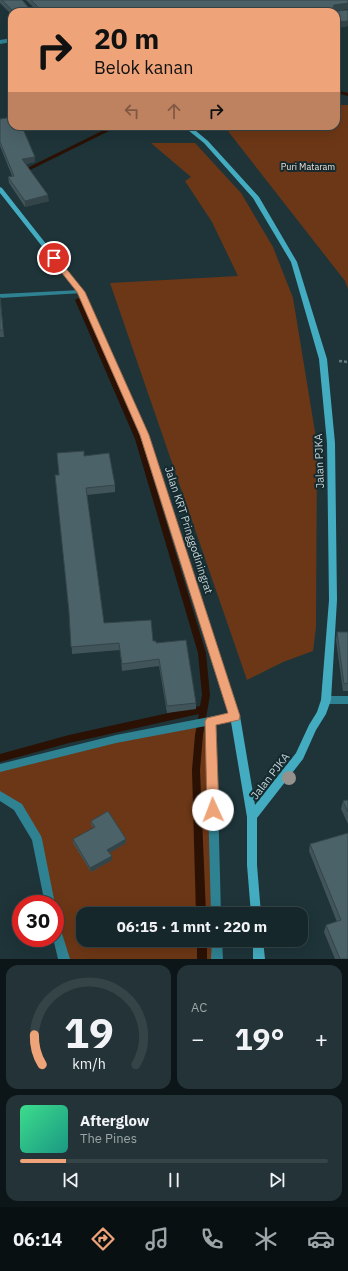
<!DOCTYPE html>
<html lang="id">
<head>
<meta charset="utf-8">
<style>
  body { margin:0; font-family:"IBM Plex Sans",sans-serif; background:#233337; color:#f1f3f6; height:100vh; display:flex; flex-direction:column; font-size:15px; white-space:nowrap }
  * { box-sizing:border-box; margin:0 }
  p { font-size:13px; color:#9ea5a9 }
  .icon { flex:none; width:22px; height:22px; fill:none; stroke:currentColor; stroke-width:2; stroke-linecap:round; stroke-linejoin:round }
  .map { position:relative; height:959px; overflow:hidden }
  .side { display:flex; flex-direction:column; gap:6px; padding:6px; background:#0c1518; flex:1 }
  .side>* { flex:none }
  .guide { position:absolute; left:8px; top:8px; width:332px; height:122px; border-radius:12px; box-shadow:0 4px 16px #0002,0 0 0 1px #354447; background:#efa378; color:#111; overflow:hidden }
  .speed { position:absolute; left:12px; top:895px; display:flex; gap:8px; font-size:20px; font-weight:700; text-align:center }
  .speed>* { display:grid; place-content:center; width:52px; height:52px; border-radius:50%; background:#16272b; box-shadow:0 4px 16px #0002,0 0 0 1px #354447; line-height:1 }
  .speed .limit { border:6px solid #d22; background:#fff; color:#111 }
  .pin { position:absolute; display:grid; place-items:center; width:34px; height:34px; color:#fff; margin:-17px; border:2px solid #fff; border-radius:50%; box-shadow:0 1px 4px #0007 }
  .me { position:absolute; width:44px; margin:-22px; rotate:358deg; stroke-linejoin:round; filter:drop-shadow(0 0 3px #0008) }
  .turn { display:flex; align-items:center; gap:14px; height:84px; padding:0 20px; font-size:18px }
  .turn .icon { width:52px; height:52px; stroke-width:2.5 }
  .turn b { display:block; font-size:28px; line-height:34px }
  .lanes { display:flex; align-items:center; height:38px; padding:0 20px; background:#0003; justify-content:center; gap:20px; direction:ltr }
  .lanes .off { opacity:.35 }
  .big { font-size:30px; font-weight:700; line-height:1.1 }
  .side .card { flex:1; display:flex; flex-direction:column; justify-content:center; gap:6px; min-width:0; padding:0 14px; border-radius:12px; background:#233337 }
  .side .dial { align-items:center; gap:0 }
  .dial svg { height:104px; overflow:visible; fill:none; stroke:#354447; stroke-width:7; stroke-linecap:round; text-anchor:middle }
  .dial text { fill:#f1f3f6; stroke:none }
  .song { display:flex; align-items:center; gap:12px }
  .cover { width:48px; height:48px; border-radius:6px; background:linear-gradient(135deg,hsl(150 70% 55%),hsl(170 70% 35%)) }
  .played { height:4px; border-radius:2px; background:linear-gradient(90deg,#efa378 15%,#354447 15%) }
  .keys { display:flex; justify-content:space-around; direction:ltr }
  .heat { display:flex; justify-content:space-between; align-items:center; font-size:22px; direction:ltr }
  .side .tiles { flex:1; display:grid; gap:6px; grid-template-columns:1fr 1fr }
  .card:last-child { grid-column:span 2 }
  .trip { position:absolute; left:76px; top:907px; width:232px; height:40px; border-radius:12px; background:#16272b; box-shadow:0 4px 16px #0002,0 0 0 1px #354447; font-weight:700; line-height:40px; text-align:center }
  .tab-bar { display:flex; height:64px; justify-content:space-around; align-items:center; background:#091011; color:#9ea5a9 }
  .tab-bar .icon { width:28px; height:28px }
  .tab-bar .active { color:#efa378 }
  .tab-bar b { font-size:18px; color:#f1f3f6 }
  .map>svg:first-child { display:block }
</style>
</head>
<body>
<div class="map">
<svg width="348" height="959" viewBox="0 0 348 959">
  <rect width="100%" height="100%" fill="#1e3439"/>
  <!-- green -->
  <path fill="#6c3716" d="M 336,105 L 348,105 L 348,289 L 345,281 L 224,126 L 336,126 Z
    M 151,143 L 195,143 L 241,193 L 273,247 L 293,298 L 317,444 L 316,627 L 313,651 L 283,662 L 247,680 L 110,283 L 238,276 L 212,222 L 185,181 L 191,177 Z
    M 204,722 L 215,914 L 83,914 L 83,940 L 216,940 L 217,959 L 64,959 L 55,927 L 55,904 L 37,839 L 18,807 L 0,796 L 0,769 Z"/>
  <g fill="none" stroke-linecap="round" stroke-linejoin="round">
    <!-- stream -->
    <path fill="#2a1103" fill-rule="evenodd" d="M 336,90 L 348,93 L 348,96 L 336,93 Z
      M 112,126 L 119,126 L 28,171 L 26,172 L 23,170 Z
      M 78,298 L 81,300 L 141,439 L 206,653 L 210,695 L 203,735 L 200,770 L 206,914 L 196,914 L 192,770 L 195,735 L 199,714 L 69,743 L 0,762 L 0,754 L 69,735 L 200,706 L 202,695 L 198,653 L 135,439 L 75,300 Z
      M 197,940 L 207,940 L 207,959 L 197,959 Z"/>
    <!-- path -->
    <path stroke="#66787c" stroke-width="2.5" stroke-dasharray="3 2" stroke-linecap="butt" d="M 339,361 L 348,362"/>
    <!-- lane -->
    <path fill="#2f8292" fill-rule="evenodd" d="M 326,696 L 348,696 L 348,704 L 326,704 L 323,703 L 321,700 L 323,697 Z"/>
    <!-- street -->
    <path fill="#2f8292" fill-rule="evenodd" d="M 12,38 L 12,42 L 0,44 L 0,40 Z
      M 81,290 L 84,292 L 83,293 L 0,298 L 0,294 Z
      M 235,712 L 238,713 L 240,716 L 238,719 L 216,724 L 221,914 L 211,914 L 206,726 L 116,743 L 0,772 L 0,764 L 116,735 Z
      M 0,791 L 22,804 L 41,836 L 42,839 L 55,904 L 55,905 L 45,904 L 32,840 L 14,810 L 0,801 Z
      M 55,922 L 59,923 L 60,927 L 70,959 L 58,959 L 53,938 L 55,938 Z
      M 212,940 L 222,940 L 223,959 L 211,959 Z"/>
    <!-- secondary -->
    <path fill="#44acc0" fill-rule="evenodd" d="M 183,126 L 190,126 L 208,141 L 259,197 L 297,262 L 327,359 L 335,443 L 337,600 L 331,700 L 326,714 L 316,730 L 303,759 L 257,818 L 257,865 L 261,914 L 251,914 L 247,865 L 247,817 L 230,716 L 140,435 L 78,292 L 0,193 L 0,187 L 2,188 L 84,292 L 148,435 L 240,716 L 255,805 L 296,753 L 309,725 L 317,712 L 321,700 L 329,600 L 327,443 L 319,359 L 291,262 L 253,198 L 204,143 Z
      M 253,940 L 263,940 L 265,959 L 253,959 Z"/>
  </g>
  <!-- trees -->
  <circle fill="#95928e" cx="289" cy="778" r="7"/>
  <!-- wall -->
  <path fill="#405459" d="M 0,0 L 22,0 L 29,8 L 34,8 L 26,0 L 348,0 L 348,9 L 336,10 L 337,11 L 348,10 L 348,26 L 336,28 L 336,12 L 12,12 L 12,15 L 0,3 Z
    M 0,119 L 35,162 L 26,164 L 49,201 L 25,207 L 9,183 L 8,177 L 12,176 L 0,146 Z
    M 0,297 L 1,304 L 4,337 L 0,337 Z
    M 84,456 L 115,485 L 115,492 L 87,495 L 104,623 L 156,643 L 196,703 L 196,709 L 167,713 L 159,666 L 122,671 L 120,650 L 72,654 L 70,612 L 59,475 Z
    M 337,632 L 348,632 L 348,691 L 343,691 L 336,640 Z
    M 348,800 L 348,824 L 341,809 L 343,801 Z
    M 91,821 L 126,839 L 126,843 L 109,853 L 112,860 L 91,872 L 73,843 L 73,839 L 94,828 L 91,825 Z
    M 348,833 L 348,959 L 335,959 L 324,932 L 326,925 L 337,922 L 309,851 L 310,844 Z"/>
  <!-- shaded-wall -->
  <path fill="#344549" d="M 348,3 L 348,9 L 334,11 L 333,7 L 334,5 Z
    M 348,21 L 348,26 L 336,28 L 336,22 Z
    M 35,157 L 35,162 L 23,165 L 22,159 Z
    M 48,195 L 49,201 L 25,207 L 25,201 Z
    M 126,839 L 126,843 L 108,854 L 107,850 Z
    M 112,856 L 112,860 L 91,872 L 90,868 Z"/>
  <!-- building -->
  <path fill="#4b6268" stroke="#344549" d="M 2,0 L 22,0 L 29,8 L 37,8 L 38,7 L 31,0 L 348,0 L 348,3 L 334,5 L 333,7 L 337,11 L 348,10 L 348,21 L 336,22 L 336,12 L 14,12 Z
    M 12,117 L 12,126 L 19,126 L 21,130 L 23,129 L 35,157 L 22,159 L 48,195 L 25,201 L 8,177 L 14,176 L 0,142 L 0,119 Z
    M 0,297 L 3,330 L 0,330 Z
    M 84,451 L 84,456 L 109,453 L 115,485 L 86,488 L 104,623 L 151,620 L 153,641 L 156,641 L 156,643 L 186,640 L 196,703 L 167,706 L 159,659 L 122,664 L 119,643 L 71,647 L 69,612 L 55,475 L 59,475 L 57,453 Z
    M 337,632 L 348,632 L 348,683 L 344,684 Z
    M 348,800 L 348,812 L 343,801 Z
    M 108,811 L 126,839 L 107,850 L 112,856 L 90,868 L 73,839 L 95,827 L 91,821 Z
    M 348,833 L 348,959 L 340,959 L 326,925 L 341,920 L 310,844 Z"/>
  <!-- route -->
  <path fill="#efa378" stroke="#9b6a4e" d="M 54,255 L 56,256 L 85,292 L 149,435 L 240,716 L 239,720 L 216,725 L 219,810 L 217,814 L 213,815 L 209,814 L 207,810 L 205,721 L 207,718 L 228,713 L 140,435 L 77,292 L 50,258 Z"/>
  <g text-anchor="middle" stroke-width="4" stroke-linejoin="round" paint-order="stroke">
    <!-- far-park labels -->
    <g font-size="9" fill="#f6dfd3" stroke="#142a2f">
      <text x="308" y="170">Puri Mataram</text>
    </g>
    <!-- street labels -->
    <g font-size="11" fill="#c7d4d7" stroke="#142a2f">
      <text transform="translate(319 461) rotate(-92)" y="4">Jalan PJKA</text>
      <text transform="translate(189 530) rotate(72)" y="4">Jalan KRT Pringgodiningrat</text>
      <text transform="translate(270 776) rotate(-52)" y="4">Jalan PJKA</text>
    </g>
  </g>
</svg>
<div class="speed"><div class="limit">30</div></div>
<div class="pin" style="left:54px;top:258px;background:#d93025"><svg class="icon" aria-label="arrive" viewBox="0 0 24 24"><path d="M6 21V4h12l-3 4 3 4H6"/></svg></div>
<svg class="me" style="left:213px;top:810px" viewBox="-20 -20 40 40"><circle r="19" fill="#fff"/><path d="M0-13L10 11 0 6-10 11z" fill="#efa378"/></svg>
<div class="trip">06:15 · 1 mnt · 220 m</div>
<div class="guide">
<div class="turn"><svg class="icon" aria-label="right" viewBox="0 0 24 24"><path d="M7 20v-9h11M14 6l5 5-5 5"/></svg><div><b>20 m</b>Belok kanan</div></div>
<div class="lanes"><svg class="icon off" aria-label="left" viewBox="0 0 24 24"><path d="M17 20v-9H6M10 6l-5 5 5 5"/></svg><svg class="icon off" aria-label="ahead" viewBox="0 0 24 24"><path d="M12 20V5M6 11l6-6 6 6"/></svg><svg class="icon" aria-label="right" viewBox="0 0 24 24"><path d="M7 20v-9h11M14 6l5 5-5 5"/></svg></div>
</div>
</div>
<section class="side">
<div class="tiles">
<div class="card dial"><svg viewBox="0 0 100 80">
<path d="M14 69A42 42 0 1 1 86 69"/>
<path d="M14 69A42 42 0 0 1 8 46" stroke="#efa378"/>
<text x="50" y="56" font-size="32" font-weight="700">19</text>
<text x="50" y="72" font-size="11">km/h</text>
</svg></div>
<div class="card"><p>AC</p>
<div class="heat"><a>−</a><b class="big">19°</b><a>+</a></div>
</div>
<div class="card">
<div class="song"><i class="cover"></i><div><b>Afterglow</b><p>The Pines</p></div></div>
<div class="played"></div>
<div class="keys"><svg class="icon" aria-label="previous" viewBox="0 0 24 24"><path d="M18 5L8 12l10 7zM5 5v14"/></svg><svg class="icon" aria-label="pause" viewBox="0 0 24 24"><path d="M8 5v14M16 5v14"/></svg><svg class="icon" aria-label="next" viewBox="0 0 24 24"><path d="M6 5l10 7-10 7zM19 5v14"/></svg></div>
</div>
</div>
</section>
<nav class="tab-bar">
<b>06:14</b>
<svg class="icon active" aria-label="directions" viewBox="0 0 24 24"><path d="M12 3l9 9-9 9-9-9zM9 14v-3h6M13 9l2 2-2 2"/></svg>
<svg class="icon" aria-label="music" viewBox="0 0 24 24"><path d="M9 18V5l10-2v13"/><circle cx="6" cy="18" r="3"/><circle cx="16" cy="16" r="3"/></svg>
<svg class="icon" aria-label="phone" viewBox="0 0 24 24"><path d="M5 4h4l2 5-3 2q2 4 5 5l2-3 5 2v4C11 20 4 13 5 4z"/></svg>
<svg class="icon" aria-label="climate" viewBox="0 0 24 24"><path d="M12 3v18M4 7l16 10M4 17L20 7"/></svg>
<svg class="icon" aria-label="car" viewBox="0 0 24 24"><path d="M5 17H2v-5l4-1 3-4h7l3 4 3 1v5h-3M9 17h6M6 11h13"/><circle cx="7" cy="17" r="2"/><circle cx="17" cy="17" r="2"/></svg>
</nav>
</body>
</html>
